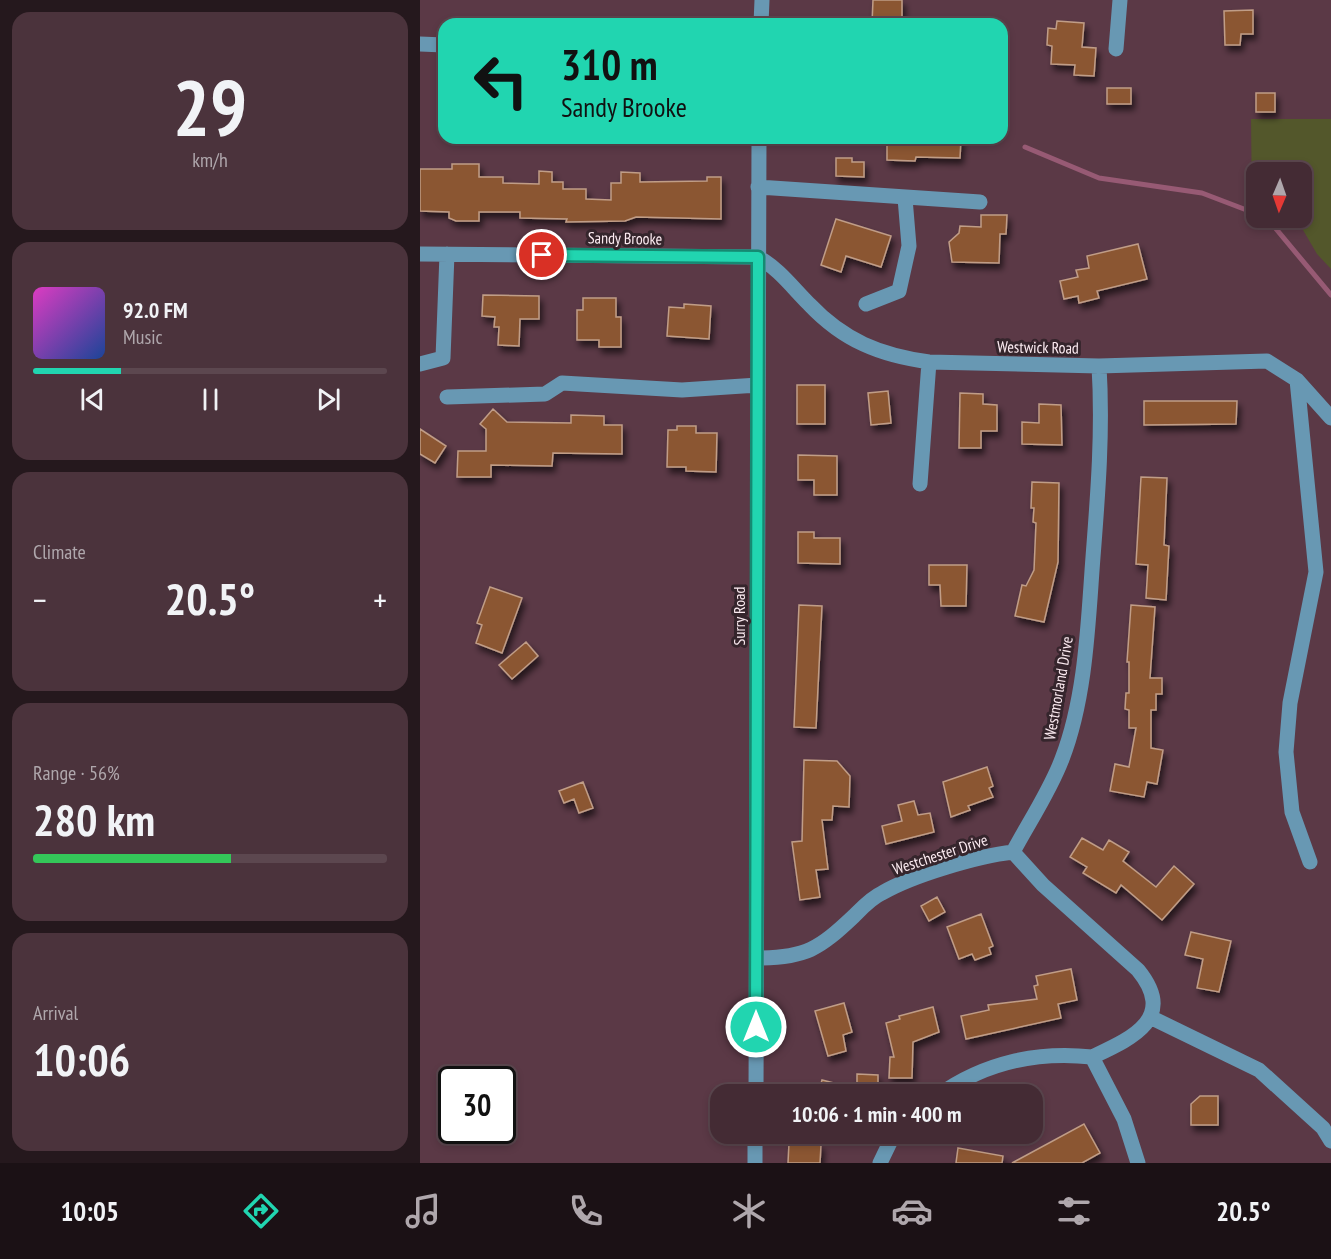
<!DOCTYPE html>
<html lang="en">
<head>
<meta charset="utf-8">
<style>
  body { margin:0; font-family:"PT Sans Narrow",sans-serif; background:#4b333c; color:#f1f3f6; height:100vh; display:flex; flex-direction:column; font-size:22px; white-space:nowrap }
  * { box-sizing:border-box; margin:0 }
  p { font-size:20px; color:#afa7ac }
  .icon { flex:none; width:33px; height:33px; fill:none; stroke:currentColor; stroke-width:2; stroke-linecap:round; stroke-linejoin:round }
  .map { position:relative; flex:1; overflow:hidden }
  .panel { display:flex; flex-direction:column; gap:12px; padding:12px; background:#25181d; width:420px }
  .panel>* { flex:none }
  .top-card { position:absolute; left:18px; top:18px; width:570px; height:126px; border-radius:18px; box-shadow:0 3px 9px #0003,0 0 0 2px #5c474f; background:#21d5b0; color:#111; overflow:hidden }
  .needle { width:39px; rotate:182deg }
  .tools { position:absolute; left:826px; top:162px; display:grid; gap:12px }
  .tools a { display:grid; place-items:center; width:66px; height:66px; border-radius:12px; background:#442b34; box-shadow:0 3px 9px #0003,0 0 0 2px #5c474f; font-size:30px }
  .speed { position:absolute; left:18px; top:1066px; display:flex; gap:12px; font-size:30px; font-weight:700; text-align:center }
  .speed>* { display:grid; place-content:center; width:78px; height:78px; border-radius:50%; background:#442b34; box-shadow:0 3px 9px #0003,0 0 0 2px #5c474f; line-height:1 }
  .speed .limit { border:3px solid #111; border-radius:9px; background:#fff; color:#111 }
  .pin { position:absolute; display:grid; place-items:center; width:51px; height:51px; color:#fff; margin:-26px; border:3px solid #fff; border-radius:50%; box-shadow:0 2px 6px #0007 }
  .me { position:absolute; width:66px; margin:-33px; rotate:0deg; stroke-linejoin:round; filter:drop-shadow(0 0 4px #0008) }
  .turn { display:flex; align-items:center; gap:21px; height:126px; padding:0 24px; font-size:27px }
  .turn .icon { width:78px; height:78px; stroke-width:2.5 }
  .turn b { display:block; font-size:42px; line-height:51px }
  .big { font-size:45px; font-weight:600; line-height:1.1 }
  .panel .tile { flex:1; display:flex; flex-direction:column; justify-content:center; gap:9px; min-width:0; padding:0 21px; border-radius:18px; background:#4b333c }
  .panel .dial { align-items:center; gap:0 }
  .dial b { font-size:78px; line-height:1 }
  .song { display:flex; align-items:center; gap:18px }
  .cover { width:72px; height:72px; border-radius:9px; background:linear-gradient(135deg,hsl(310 70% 55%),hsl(220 70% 35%)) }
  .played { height:6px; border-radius:3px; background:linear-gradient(90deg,#21d5b0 25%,#5c474f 25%) }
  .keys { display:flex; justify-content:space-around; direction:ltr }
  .heat { display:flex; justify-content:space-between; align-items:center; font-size:33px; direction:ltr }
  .charge { height:9px; border-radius:4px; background:linear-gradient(90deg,#34c759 56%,#5c474f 0) }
  .trip { position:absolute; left:290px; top:1084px; width:333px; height:60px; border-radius:18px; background:#442b34; box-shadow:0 3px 9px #0003,0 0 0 2px #5c474f; font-weight:600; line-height:60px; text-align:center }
  .dock { display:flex; height:96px; justify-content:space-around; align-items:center; background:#1b1115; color:#afa7ac }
  .dock .icon { width:42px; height:42px }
  .dock .active { color:#21d5b0 }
  .dock b { font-size:27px; color:#f1f3f6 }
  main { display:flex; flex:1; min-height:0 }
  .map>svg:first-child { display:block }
</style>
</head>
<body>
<main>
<section class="panel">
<div class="tile dial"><b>29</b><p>km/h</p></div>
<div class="tile">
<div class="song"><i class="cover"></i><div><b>92.0 FM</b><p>Music</p></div></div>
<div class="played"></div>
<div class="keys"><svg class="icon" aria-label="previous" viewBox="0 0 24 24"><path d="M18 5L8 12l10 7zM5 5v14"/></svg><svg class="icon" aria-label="pause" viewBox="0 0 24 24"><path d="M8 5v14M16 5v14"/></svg><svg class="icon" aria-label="next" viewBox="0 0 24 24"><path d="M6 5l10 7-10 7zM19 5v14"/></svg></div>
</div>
<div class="tile"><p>Climate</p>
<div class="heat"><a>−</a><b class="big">20.5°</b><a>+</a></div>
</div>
<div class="tile"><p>Range · 56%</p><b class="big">280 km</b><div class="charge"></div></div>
<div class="tile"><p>Arrival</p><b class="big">10:06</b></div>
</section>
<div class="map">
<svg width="911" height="1163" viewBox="0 0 911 1163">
  <defs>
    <filter id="shadow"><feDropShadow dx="3" dy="5.5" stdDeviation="3" flood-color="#0009"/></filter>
  </defs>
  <rect width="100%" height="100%" fill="#5b3946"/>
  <!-- green -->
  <path fill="#53572b" d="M 831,119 L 911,119 L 911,269 L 897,254 L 876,218 L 882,218 L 882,172 L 837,172 L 837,208 L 832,208 Z"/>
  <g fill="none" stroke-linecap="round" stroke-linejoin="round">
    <!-- stream -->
    <path stroke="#975a74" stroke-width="5" d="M 605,147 L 679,178 L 782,193 L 837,214
      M 847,218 L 911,295"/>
  </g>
  <!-- building -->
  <path fill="#8b5632" stroke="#c09d87" stroke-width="1.5" filter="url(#shadow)" d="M 453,0 L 482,0 L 482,24 L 452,24 Z
    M 833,10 L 833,34 L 821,34 L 820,45 L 805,45 L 804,11 Z
    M 637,21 L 664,23 L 662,47 L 676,48 L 674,76 L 654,75 L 655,65 L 631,64 L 632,46 L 627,45 L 628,28 L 636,29 Z
    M 687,88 L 711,88 L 711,104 L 687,104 Z
    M 836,93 L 855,93 L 855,112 L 836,112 Z
    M 467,138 L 541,138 L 540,158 L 496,157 L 495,161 L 467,160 Z
    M 416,158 L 432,158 L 432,162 L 444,162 L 444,177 L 416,176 Z
    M 32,164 L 59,164 L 59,177 L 83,177 L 83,183 L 119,184 L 119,171 L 132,172 L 132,182 L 143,182 L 143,189 L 166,189 L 166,199 L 191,200 L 191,183 L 201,183 L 201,172 L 220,173 L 220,182 L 287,181 L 287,177 L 301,177 L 301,219 L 216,217 L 205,221 L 146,222 L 147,219 L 100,218 L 100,212 L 59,212 L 59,221 L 36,221 L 29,218 L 29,212 L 0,211 L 0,169 L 32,169 Z
    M 561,215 L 587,215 L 586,234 L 580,234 L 579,263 L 532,262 L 529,242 L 539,233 L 540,226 L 561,227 Z
    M 416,219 L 471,236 L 461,267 L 426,256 L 421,272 L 401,265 Z
    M 718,244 L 727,279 L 677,291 L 679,298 L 659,303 L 658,296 L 644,299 L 640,281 L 658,277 L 656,270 L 669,268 L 667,256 Z
    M 63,295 L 119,296 L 119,319 L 100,319 L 99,346 L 78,345 L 79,327 L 74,327 L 75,317 L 62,316 Z
    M 163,298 L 196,298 L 196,317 L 201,317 L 201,347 L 179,347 L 179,340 L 157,340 L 157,310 L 163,310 Z
    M 264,304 L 291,306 L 289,339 L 247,336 L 249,307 L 264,308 Z
    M 377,385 L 405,385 L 405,424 L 377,424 Z
    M 468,391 L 471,423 L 451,425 L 448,393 Z
    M 540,393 L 563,394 L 563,404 L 577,405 L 577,431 L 561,431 L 561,448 L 539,448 Z
    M 724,401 L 817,401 L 816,424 L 724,425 Z
    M 619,404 L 641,405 L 642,445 L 602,444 L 602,422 L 619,423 Z
    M 73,409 L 87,422 L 151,423 L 151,415 L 184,416 L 184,425 L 202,425 L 202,454 L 133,453 L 132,466 L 71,465 L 71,477 L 37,477 L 38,451 L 66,451 L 66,429 L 60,424 Z
    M 257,426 L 276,426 L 276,433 L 297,433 L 296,472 L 266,471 L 266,467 L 247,467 L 248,430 L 257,430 Z
    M 0,429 L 26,446 L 15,463 L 0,454 Z
    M 378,455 L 417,456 L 417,495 L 394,495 L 394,480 L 378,480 Z
    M 721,477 L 747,478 L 744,545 L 749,546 L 746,600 L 726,598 L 728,565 L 716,564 Z
    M 612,482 L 639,483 L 638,562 L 624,622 L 595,616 L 602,585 L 606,586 L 614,570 L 616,523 L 613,522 L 614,508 L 611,508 Z
    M 378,532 L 394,532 L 394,538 L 420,538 L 420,564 L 378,563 Z
    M 509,565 L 547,565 L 546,606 L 521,606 L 520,585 L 509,585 Z
    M 70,587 L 102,598 L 82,653 L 56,643 L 62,625 L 57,623 Z
    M 379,605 L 402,606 L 396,728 L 374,727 Z
    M 711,605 L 735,607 L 730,678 L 742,678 L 742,694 L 736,694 L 736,710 L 731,710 L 731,748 L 743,750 L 737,784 L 727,782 L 724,797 L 690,791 L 695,764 L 709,767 L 716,728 L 709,728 L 709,710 L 705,709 L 706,693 L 709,693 L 709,662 L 707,662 Z
    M 106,642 L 118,656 L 92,679 L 79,665 Z
    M 384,760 L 417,761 L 430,776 L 429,807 L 413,806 L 412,820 L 402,820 L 408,869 L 396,870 L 400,897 L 380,900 L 372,842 L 382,841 Z
    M 567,767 L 573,786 L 569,788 L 573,797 L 548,806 L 550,810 L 531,817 L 523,782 Z
    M 163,782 L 173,808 L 159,813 L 154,799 L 144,803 L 139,791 Z
    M 494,801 L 498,815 L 510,813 L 514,832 L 466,844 L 462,826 L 482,821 L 478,805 Z
    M 662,838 L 683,850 L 689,840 L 709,852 L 703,861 L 736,887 L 754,866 L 774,884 L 742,920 L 701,885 L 696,893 L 663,873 L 667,867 L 650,857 Z
    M 517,897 L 525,912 L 509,921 L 501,906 Z
    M 561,914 L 573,946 L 569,948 L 571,954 L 555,960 L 552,954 L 539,959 L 527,927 Z
    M 771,932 L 811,941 L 799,992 L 777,988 L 783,959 L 765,955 Z
    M 651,969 L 657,1000 L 638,1004 L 641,1018 L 546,1039 L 541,1016 L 569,1010 L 568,1005 L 617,999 L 614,986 L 618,985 L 616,976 Z
    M 424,1003 L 432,1032 L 423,1035 L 426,1051 L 408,1056 L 395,1011 Z
    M 513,1007 L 519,1032 L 493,1042 L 492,1078 L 469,1078 L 470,1057 L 474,1057 L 466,1023 L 480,1019 L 479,1016 Z
    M 437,1074 L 458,1075 L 458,1095 L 398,1095 L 402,1080 L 437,1089 Z
    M 780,1096 L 798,1096 L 798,1125 L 771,1125 L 771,1104 Z
    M 664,1124 L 680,1153 L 662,1163 L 592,1163 Z
    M 369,1143 L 401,1145 L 400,1163 L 368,1163 Z
    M 538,1148 L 583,1156 L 582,1163 L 536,1163 Z"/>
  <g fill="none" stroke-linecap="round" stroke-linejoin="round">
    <!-- minor -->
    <path stroke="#6898b3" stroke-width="15" d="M 341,24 L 342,0
      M 0,44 L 24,45
      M 696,49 L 700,0
      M 338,187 L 560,202
      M 0,254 L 338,257 C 359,269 372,287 389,304 C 424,341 460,355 509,362 L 679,366 L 847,361 L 877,380 L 911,418
      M 446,304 L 479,291 L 489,246 L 485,198
      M 0,364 L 23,358 L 27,254
      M 877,380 L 896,572 L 870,703 L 866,752 L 872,812 L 890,862
      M 27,397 L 125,394 L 142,383 L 262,390 L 338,385
      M 500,484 L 509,362
      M 593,852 C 609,822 630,791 642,759 C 666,697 668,623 673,557 C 678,493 683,430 679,366
      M 593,852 L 623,885 L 718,970 C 758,1019 710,1039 672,1057
      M 337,958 C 386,958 399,949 434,916 C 442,908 451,898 462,893 C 493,875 558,856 593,852
      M 730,1017 L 839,1070 L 903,1128 L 911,1141
      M 672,1057 L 704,1119 L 718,1163
      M 336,1095 L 339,138
      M 519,1095 C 564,1063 617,1051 672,1057
      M 335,1163 L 335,1134
      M 460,1163 L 474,1134"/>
  </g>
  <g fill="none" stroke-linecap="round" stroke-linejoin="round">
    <!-- route casing -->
    <g stroke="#158a72" stroke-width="15">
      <path id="route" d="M 122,255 L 338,257 L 336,1027"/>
    </g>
    <!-- route -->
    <use href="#route" stroke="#21d5b0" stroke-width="10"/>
  </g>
  <g text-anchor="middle" stroke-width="6" stroke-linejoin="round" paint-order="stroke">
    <!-- street labels -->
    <g font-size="16" fill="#fcebf1" stroke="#35252c">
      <text transform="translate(205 238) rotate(1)" y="6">Sandy Brooke</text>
      <text transform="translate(618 347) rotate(1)" y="6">Westwick Road</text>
      <text transform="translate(319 616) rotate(-90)" y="6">Surry Road</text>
      <text transform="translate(638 688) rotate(-80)" y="6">Westmorland Drive</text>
      <text transform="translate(520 854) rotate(-18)" y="6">Westchester Drive</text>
    </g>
  </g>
</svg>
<div class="tools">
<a><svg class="needle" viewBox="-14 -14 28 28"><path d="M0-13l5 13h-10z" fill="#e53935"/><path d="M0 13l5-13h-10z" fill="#afa7ac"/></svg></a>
</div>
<div class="speed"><div class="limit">30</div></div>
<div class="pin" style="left:122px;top:255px;background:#d93025"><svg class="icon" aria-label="arrive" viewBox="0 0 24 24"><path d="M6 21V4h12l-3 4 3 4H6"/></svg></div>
<svg class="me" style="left:336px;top:1027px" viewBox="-20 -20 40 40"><circle r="17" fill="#21d5b0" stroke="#fff" stroke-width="3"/><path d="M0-11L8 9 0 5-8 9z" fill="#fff"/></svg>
<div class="trip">10:06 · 1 min · 400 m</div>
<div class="top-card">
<div class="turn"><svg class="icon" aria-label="left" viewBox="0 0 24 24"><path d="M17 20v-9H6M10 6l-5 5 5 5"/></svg><div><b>310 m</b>Sandy Brooke</div></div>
</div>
</div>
</main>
<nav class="dock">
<b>10:05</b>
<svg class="icon active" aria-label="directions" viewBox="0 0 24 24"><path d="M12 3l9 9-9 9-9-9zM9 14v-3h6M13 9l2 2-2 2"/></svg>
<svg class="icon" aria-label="music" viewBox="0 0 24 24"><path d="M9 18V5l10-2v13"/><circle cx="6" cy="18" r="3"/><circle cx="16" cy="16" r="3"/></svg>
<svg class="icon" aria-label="phone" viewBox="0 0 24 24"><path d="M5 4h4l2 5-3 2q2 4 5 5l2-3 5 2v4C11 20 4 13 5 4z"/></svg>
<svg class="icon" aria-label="climate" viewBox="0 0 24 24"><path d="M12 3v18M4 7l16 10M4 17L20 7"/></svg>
<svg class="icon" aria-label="car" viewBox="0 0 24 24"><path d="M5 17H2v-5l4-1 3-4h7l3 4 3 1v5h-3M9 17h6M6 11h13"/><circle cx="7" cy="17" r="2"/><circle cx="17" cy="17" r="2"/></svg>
<svg class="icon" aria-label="filters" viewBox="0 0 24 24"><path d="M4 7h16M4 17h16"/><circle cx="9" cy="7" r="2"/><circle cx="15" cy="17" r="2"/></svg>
<b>20.5°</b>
</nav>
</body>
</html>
